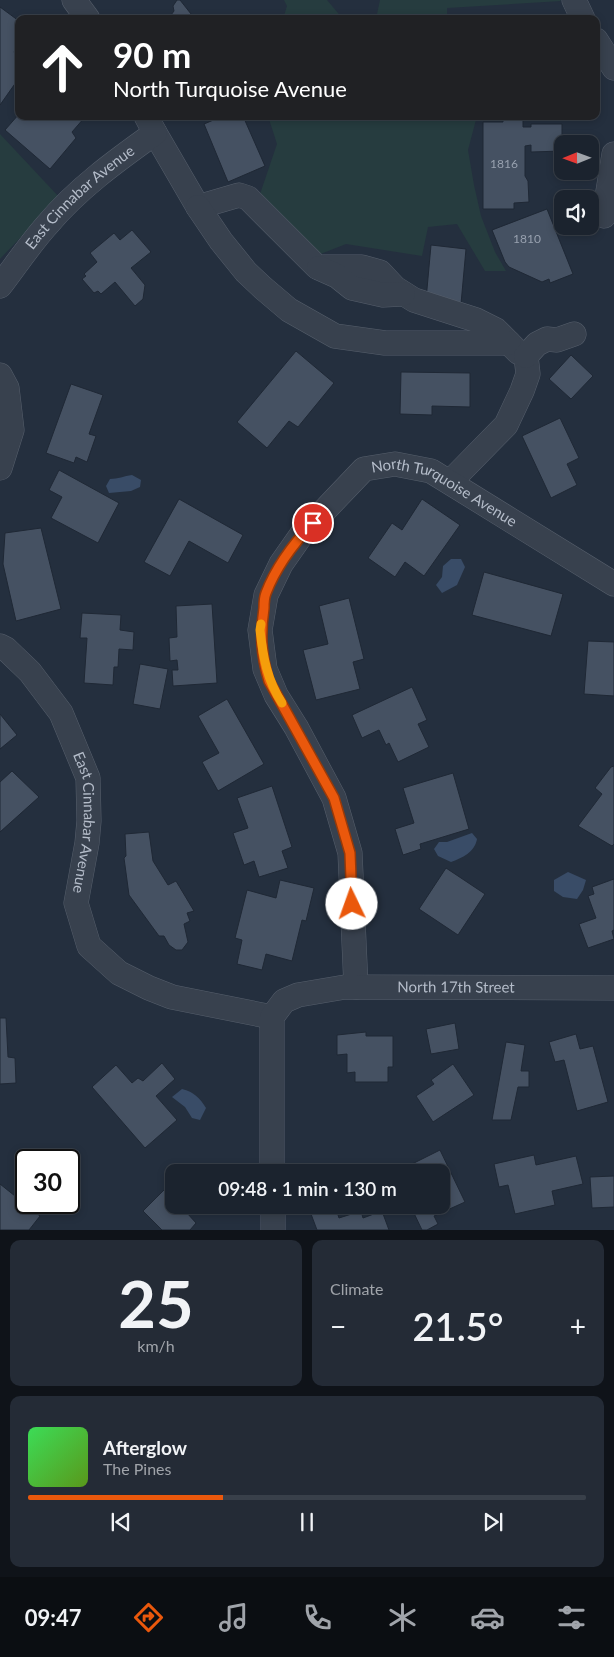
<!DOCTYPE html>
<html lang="en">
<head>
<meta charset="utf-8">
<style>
  body { margin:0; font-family:Lato,sans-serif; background:#242b36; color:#f1f3f6; height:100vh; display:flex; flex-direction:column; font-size:19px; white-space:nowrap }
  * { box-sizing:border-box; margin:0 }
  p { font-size:16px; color:#a0a4aa }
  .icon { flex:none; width:28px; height:28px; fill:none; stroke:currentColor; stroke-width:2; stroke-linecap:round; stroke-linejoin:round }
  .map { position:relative; height:1230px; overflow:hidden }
  .sheet { display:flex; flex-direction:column; gap:10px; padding:10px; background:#0f1319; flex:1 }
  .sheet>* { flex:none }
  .hud { position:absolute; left:15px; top:15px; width:585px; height:105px; border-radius:10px; box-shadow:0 2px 8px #0003,0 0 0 1px #39404a; background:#202124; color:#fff; overflow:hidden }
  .needle { width:32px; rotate:269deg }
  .tools { position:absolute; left:554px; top:135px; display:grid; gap:10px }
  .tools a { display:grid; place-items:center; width:45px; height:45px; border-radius:10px; background:#1b232e; box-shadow:0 2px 8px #0003,0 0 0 1px #39404a; font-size:25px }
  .speed { position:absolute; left:15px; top:1149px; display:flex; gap:10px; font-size:25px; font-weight:700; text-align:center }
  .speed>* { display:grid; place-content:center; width:65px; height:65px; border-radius:50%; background:#1b232e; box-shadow:0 2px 8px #0003,0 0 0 1px #39404a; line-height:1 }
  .speed .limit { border:2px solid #111; border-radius:8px; background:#fff; color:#111 }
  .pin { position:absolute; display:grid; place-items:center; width:42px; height:42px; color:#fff; margin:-21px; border:2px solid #fff; border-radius:50%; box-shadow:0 1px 5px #0007 }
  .me { position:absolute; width:55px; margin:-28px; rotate:357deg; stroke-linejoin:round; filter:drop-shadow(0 0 4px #0008) }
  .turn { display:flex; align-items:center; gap:18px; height:105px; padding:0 15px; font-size:22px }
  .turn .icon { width:65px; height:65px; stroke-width:2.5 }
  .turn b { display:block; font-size:35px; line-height:42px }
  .big { font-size:38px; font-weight:600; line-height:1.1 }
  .sheet .tile { flex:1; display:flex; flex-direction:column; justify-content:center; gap:8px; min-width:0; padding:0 18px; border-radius:10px; background:#242b36 }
  .sheet .dial { align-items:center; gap:0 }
  .dial b { font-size:65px; line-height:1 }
  .song { display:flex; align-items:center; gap:15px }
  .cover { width:60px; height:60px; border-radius:8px; background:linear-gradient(135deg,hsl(130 70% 55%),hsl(90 70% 35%)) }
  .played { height:5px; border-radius:2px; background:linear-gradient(90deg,#ea580c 35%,#39404a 35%) }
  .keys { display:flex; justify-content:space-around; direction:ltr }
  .heat { display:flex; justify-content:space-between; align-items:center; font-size:28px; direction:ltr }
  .sheet .tiles { flex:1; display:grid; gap:10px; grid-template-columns:1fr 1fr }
  .tile:last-child { grid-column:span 2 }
  .trip { position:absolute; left:165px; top:1164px; width:285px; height:50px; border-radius:10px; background:#1b232e; box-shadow:0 2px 8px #0003,0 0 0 1px #39404a; font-weight:600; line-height:50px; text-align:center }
  .tab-bar { display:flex; height:80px; justify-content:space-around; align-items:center; background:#0b0e12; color:#a0a4aa }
  .tab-bar .icon { width:35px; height:35px }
  .tab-bar .selected { color:#ea580c }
  .tab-bar b { font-size:22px; color:#f1f3f6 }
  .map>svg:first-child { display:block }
</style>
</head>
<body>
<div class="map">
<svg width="614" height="1230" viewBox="0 0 614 1230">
  <rect width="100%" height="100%" fill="#242f3e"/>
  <!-- green -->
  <path fill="#263c3f" d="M 284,0 L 327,0 L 343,19 L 283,19 L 287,6 Z
    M 380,0 L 560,0 L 561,1 L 447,8 L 447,19 L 366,19 L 377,14 Z
    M 268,116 L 477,116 L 468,150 L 474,185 L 481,216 L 495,252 L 506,271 L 485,271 L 457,224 L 428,227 L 422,256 L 346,244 L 318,255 L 260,194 L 277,144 Z
    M 0,134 L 59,197 L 0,259 Z"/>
  <!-- water -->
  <path fill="#394c67" d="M 132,475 L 141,480 L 140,487 L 131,491 L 109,493 L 106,486 L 110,479 C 118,479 124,476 132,475 Z
    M 451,559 L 461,559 L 465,567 L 457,585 L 442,593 L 436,585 L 442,577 L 443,566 Z
    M 472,833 L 477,839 C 475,852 462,858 451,862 L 438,856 L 434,849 L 439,842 L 447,842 Z
    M 568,872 L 586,880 L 583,890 L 577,899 L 563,897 L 554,891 L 554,880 Z
    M 182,1089 C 194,1092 200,1098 206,1108 L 200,1120 L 192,1118 L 185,1107 L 172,1097 Z"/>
  <!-- building -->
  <path fill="#455162" stroke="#1f2835" d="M 177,0 L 180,0 L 195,19 L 168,19 L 174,11 L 173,6 Z
    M 0,7 L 19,21 L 19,45 L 14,52 L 19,58 L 19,78 L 0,105 Z
    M 19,114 L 19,116 L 85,117 L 72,132 L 76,138 L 50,169 L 5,130 Z
    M 223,116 L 243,116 L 265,166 L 228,182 L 204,124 Z
    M 503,119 L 523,119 L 523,127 L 531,127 L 531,124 L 562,124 L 562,151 L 531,152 L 531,145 L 525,146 L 525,176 L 528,181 L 529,202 L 514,203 L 514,209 L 483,209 L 483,122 L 503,122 Z
    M 547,209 L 573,274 L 550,283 L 549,279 L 542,282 L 509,267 L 505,262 L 492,230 Z
    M 132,230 L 151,252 L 131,268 L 145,285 L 143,299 L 135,306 L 115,282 L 101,294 L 98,291 L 94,293 L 82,279 L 86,276 L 84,274 L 97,262 L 90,253 L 114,233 L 120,240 Z
    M 431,245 L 466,249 L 461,304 L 426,300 Z
    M 296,351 L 334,383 L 298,427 L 289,421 L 267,448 L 237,422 Z
    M 571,355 L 593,376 L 571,399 L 549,379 Z
    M 401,372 L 470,373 L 470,407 L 432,406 L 432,415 L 400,414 Z
    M 71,384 L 103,395 L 89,434 L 96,436 L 87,462 L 76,457 L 74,463 L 46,453 Z
    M 560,418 L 579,458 L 567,464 L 577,485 L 551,498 L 522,436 Z
    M 59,470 L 119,503 L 98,543 L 51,518 L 62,497 L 49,490 Z
    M 179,499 L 243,535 L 228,563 L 189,541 L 170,576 L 144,562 Z
    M 422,499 L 460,525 L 424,576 L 405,562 L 395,577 L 368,558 L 392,523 L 402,530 Z
    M 41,528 L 61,609 L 16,621 L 3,564 L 5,533 Z
    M 484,572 L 563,594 L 551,636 L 472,615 Z
    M 349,598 L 364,659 L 353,662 L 360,689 L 316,700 L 303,650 L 328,644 L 319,606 Z
    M 212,604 L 217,683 L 173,686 L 172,670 L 178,670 L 177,660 L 170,661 L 169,638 L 177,637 L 176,606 Z
    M 82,613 L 121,615 L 120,630 L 134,632 L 133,650 L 119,649 L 118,667 L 114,667 L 113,685 L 84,683 L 87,638 L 80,638 Z
    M 588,641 L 614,642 L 614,696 L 584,694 Z
    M 140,664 L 168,669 L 160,709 L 133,704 Z
    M 412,687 L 427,720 L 418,724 L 429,747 L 398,762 L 389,743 L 386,745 L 379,730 L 362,738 L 352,715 Z
    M 227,699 L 264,764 L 218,791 L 202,762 L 219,753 L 198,716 Z
    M 0,714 L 17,735 L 0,749 Z
    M 614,766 L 614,844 L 612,846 L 578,826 L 602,794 L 595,788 L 611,767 Z
    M 12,771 L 39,797 L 0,832 L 0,782 Z
    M 453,773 L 469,829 L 420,844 L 421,849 L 403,855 L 395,829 L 414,823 L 403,788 Z
    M 272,786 L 292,847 L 282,851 L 288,868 L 259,877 L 254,861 L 244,865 L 233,833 L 248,828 L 237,798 Z
    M 149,832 L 153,861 L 168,885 L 176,881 L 194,911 L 187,913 L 190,921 L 184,924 L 188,942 L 182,950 L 176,950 L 169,945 L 164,936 L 159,936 L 129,895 L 124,858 L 126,856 L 125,834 Z
    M 446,868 L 485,894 L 458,935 L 419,909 Z
    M 614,879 L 614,930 L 612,931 L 614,939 L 588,948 L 579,924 L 596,918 L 588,896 L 594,894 L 592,887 Z
    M 280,880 L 314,888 L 306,921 L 302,920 L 292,961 L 266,954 L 262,970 L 237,964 L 242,940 L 235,938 L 247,890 L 276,898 Z
    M 0,1018 L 6,1018 L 8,1057 L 15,1058 L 16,1083 L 0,1084 Z
    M 455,1023 L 459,1049 L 431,1054 L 426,1029 Z
    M 366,1032 L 366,1036 L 393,1036 L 393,1067 L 388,1067 L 388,1082 L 355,1082 L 355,1072 L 347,1073 L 347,1054 L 337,1055 L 337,1035 Z
    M 576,1034 L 580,1049 L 593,1046 L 608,1102 L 577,1111 L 564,1060 L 555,1062 L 549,1042 Z
    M 506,1042 L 525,1045 L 521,1071 L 529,1071 L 529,1087 L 518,1087 L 511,1120 L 492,1120 Z
    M 162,1063 L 175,1079 L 156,1096 L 177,1120 L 145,1148 L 92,1087 L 116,1065 L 132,1083 L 138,1078 L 143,1081 Z
    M 453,1064 L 474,1095 L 433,1122 L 416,1096 L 434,1084 L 431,1080 Z
    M 440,1150 L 465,1202 L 434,1216 L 438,1224 L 427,1230 L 422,1230 L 412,1209 L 422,1205 L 441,1205 L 441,1172 L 411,1172 L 408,1166 Z
    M 534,1155 L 536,1165 L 576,1156 L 583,1184 L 552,1191 L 555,1205 L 515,1214 L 508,1185 L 499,1187 L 494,1164 Z
    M 614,1176 L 614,1207 L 592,1208 L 590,1177 Z
    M 174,1180 L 174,1205 L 195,1205 L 187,1213 L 196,1223 L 190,1230 L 162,1230 L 143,1211 Z
    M 0,1184 L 40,1216 L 29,1230 L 0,1230 Z
    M 335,1206 L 339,1218 L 361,1211 L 363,1218 L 382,1211 L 389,1230 L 317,1230 L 311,1214 Z"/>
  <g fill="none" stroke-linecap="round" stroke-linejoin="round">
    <!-- minor casing -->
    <g stroke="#565f6c" stroke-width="25">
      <g id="minor">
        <path d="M 74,0 L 88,19"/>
        <path d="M 574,0 L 583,19"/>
        <path d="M 596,40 L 614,68"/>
        <path d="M 155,133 L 198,207 L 239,195 L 248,198 L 317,267 L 362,267 L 380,272 L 395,288 L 414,300 L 476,320 L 496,330 L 518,352 L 526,356 L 528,374 L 522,391 L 506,425 L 450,482"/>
        <path d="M 198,207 L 221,241 L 246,272 L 263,288 L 289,310 L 335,336 L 385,343 L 509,343"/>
        <path d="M 604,216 L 614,154"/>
        <path d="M 319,268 L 337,276 L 352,288 L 383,295 L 403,294"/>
        <path id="s1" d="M 0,286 C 16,265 30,244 47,225 C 77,189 117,160 155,133 L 146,116"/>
        <path d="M 526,356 L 537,344 L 547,339 L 557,340 L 574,334"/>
        <path d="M 0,375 L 7,388 L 12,430 L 0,468"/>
        <path id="s2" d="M 0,646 L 6,649 L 30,672 L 61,713 L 88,778 L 89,821 L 87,843 L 76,903 L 89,946 L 119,973 L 149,988 L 172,997 L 272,1017"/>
        <path id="s3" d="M 356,987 L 350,853 L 334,798 L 296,727 L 276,695 L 265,669 L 260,630 L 266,595 L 281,564 L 302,534 L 364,469 L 395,464 L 431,471 L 614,584"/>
        <path id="s4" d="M 272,1172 L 272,1017 L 284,1001 L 298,995 L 345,987 L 614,988"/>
        <path d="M 273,1205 L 273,1230"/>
      </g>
    </g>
    <!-- minor -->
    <use href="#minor" stroke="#38414e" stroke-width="24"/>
  </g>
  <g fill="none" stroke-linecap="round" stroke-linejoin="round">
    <!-- route casing -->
    <g stroke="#983908" stroke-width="12">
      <path id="route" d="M 313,523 C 294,543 276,567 266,593 C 264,598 264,603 264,608 C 260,635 261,655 269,681 L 334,798 L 350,853 L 352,904"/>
    </g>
    <!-- route -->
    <use href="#route" stroke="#ea580c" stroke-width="9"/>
    <!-- slow -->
    <path stroke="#f59e0b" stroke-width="9" d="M 261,624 L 260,630 C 263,657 267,680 282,703"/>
  </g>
  <g text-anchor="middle" stroke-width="5" stroke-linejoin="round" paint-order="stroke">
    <!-- number labels -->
    <g font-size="12" fill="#98a1af">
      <text x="504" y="168">1816</text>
      <text x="527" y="243">1810</text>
    </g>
    <!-- street labels -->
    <g font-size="15" fill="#b4bcc9" stroke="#1d2633">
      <text dy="5" stroke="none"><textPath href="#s1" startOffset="120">East Cinnabar Avenue</textPath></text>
      <text dy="5" stroke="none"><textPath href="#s3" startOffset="661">North Turquoise Avenue</textPath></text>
      <text dy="5" stroke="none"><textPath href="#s2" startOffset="206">East Cinnabar Avenue</textPath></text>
      <text dy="5" stroke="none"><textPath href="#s4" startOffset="349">North 17th Street</textPath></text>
    </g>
  </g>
</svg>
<div class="tools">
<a><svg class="needle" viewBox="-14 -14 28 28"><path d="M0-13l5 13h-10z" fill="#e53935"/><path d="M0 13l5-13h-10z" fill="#a0a4aa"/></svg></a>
<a><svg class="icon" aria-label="sound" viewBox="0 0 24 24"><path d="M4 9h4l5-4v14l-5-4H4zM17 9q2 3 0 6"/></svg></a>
</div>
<div class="speed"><div class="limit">30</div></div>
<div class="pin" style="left:313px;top:523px;background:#d93025"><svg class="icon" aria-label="arrive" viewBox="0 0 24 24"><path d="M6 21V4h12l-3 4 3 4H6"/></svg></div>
<svg class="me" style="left:352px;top:904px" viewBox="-20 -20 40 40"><circle r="19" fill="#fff"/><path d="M0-13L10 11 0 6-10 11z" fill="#ea580c"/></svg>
<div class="trip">09:48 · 1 min · 130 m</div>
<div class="hud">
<div class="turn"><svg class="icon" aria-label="ahead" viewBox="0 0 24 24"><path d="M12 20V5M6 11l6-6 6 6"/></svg><div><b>90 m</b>North Turquoise Avenue</div></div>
</div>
</div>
<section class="sheet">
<div class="tiles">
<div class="tile dial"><b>25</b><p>km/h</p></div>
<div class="tile"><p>Climate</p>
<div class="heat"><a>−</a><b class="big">21.5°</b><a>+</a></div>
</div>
<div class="tile">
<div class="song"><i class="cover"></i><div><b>Afterglow</b><p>The Pines</p></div></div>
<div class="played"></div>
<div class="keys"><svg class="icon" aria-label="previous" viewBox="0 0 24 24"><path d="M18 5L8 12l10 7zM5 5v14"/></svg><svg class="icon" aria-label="pause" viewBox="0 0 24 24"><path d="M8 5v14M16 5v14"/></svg><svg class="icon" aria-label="next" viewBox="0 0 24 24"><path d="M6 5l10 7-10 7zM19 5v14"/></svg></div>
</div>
</div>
</section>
<nav class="tab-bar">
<b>09:47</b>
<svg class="icon selected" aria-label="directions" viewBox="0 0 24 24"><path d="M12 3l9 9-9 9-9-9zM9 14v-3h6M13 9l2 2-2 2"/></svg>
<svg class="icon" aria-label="music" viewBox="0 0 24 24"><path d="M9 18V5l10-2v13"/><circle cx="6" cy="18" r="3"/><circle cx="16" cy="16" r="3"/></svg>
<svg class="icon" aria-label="phone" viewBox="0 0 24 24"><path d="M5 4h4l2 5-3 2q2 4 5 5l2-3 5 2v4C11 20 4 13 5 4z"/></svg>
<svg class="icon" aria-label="climate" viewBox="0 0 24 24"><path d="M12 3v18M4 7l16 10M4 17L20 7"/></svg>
<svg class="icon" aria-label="car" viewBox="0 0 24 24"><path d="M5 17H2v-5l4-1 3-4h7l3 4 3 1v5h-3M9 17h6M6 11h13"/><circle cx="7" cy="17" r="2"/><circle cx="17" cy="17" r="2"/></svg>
<svg class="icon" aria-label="filters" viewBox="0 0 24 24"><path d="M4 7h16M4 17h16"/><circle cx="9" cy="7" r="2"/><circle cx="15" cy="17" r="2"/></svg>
</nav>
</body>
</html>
